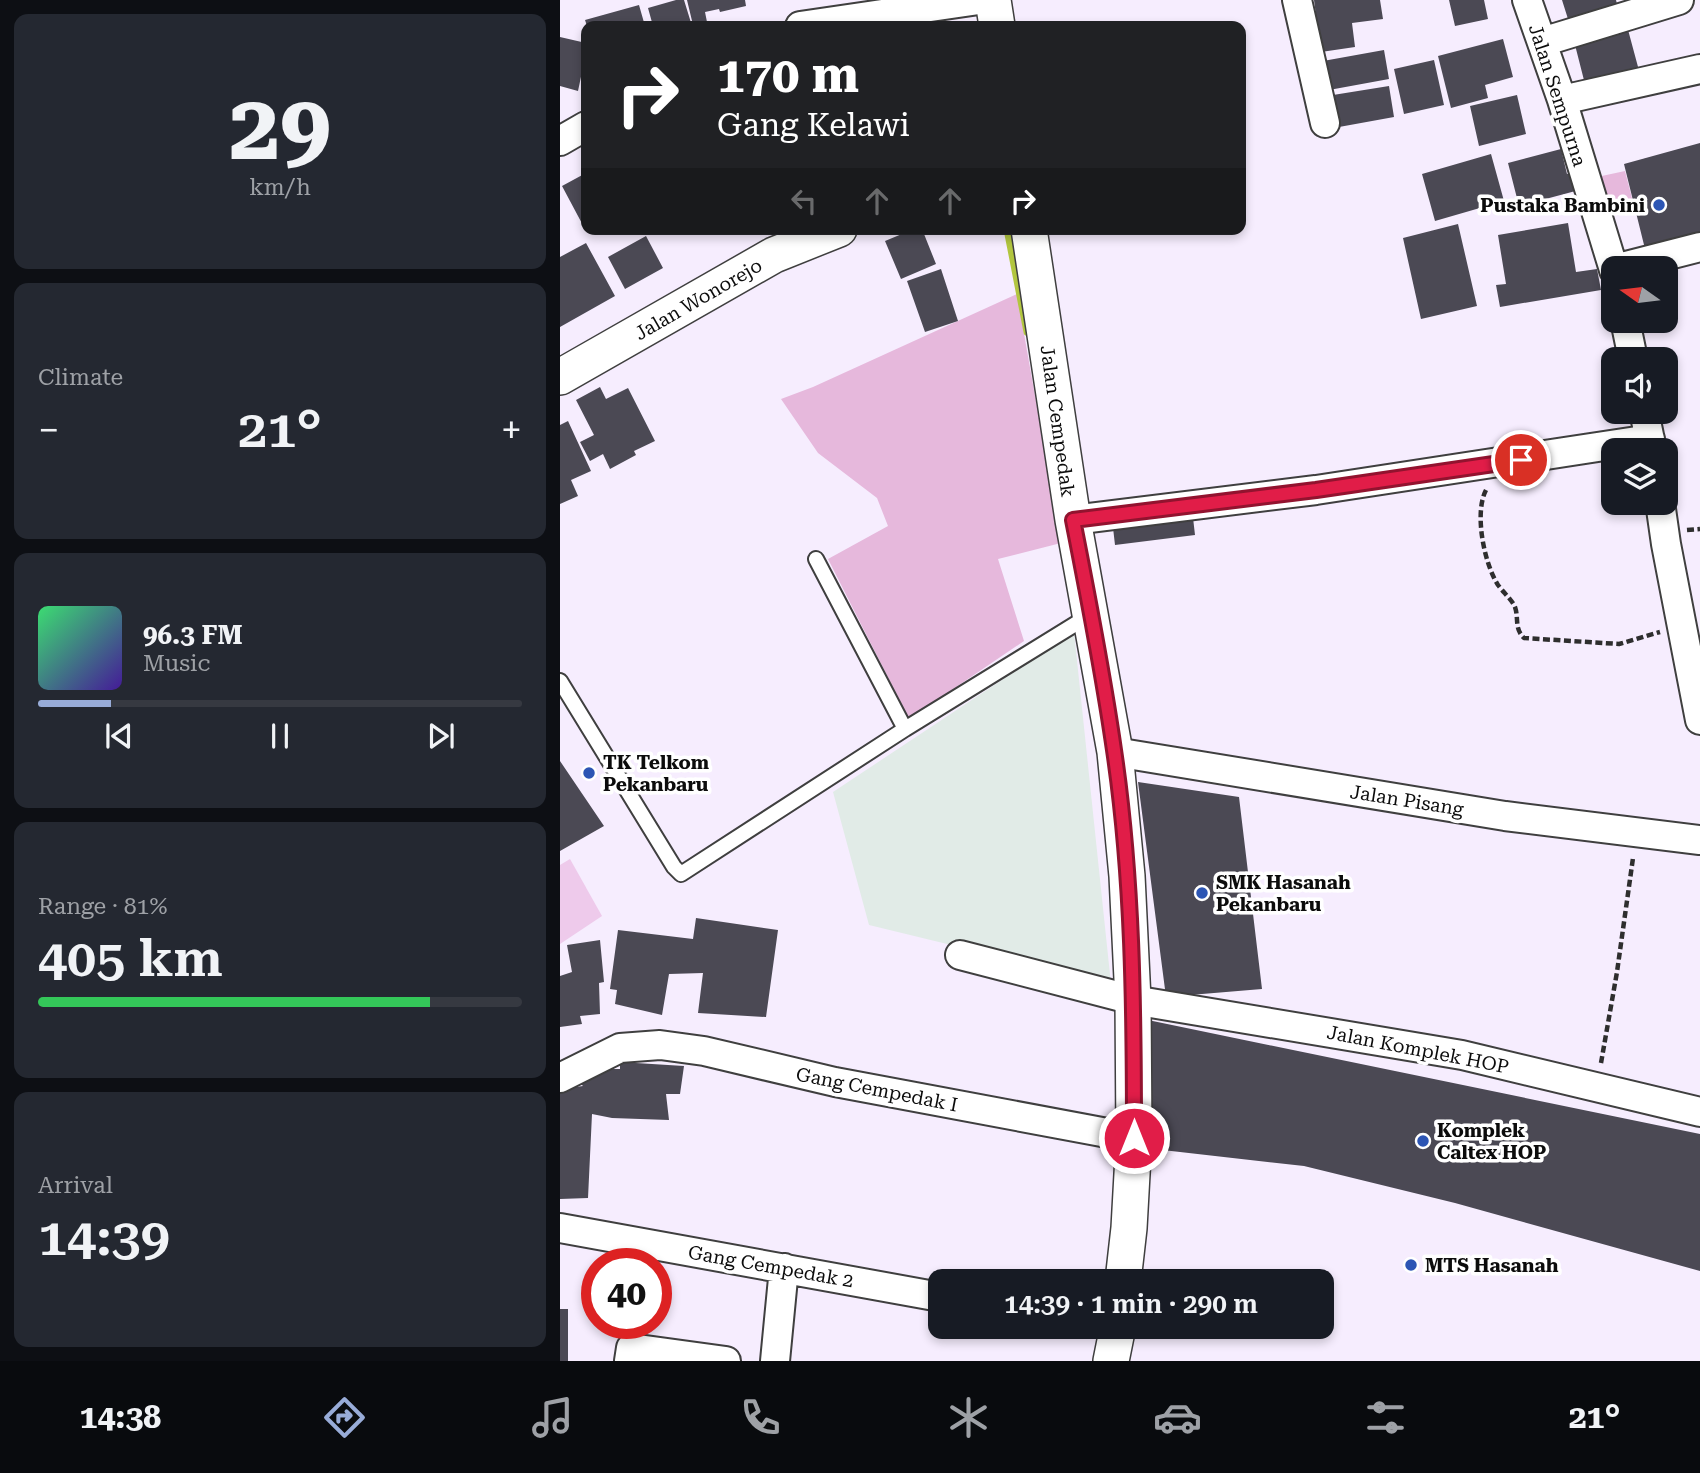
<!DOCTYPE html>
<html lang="en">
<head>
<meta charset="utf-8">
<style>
  body { margin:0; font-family:"Roboto Serif",serif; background:#242831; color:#f1f3f6; height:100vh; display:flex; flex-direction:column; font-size:26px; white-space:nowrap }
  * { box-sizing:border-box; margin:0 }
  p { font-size:23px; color:#9ea1a6 }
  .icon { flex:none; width:38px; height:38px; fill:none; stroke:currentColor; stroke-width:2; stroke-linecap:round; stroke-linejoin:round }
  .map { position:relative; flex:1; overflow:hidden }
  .side { display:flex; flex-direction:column; gap:14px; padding:14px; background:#0d0f14; width:560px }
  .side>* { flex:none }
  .hud { position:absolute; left:21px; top:21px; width:665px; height:214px; border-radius:14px; box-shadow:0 4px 10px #0003; background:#202124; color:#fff; overflow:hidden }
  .needle { width:46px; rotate:284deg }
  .controls { position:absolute; left:1041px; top:256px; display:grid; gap:14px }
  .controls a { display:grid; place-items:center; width:77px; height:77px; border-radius:14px; background:#171b24; box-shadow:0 4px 10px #0003; font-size:35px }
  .speed { position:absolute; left:21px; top:1248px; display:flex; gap:14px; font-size:35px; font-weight:700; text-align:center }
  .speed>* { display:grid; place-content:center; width:91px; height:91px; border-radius:50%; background:#171b24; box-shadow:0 4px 10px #0003; line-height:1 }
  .speed .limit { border:10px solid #d22; background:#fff; color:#111 }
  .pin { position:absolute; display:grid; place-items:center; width:60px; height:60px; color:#fff; margin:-30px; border:4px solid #fff; border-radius:50%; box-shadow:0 2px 7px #0007 }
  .me { position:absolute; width:77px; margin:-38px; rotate:0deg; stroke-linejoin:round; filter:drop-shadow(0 0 5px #0008) }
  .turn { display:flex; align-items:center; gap:24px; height:147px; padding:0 21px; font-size:32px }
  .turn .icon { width:91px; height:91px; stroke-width:2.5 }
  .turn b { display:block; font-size:49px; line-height:60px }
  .lanes { display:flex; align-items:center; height:66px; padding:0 21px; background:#0003; justify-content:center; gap:35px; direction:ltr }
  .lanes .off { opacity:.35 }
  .big { font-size:52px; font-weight:600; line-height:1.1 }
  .side .card { flex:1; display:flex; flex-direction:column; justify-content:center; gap:10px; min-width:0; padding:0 24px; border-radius:14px; background:#242831 }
  .side .dial { align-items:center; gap:0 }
  .dial b { font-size:91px; line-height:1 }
  .song { display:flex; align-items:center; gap:21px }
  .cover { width:84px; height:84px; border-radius:10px; background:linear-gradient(135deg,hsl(140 70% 55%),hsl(260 70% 35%)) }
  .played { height:7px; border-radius:4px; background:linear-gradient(90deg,#98acd8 15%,#363941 15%) }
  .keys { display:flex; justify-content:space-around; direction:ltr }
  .heat { display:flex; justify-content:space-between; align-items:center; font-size:38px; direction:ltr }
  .charge { height:10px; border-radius:5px; background:linear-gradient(90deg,#34c759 81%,#363941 0) }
  .trip { position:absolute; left:368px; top:1269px; width:406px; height:70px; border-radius:14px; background:#171b24; box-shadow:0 4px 10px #0003; font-weight:600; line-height:70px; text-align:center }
  .tabs { display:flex; height:112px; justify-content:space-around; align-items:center; background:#090b0e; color:#9ea1a6 }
  .tabs .icon { width:49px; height:49px }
  .tabs .on { color:#98acd8 }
  .tabs b { font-size:32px; color:#f1f3f6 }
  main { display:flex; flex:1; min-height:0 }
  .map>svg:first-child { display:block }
</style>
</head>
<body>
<main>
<section class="side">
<div class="card dial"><b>29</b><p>km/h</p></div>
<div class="card"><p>Climate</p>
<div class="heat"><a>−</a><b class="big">21°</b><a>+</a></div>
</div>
<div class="card">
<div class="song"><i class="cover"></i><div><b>96.3 FM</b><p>Music</p></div></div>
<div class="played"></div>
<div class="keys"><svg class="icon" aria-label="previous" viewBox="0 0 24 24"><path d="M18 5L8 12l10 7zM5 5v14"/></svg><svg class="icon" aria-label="pause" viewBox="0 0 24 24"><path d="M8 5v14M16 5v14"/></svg><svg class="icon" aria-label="next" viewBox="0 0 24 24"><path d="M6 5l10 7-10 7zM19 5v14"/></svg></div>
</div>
<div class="card"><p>Range · 81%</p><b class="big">405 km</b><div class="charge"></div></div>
<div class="card"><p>Arrival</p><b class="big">14:39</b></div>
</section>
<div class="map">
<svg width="1140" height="1361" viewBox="0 0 1140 1361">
  <rect width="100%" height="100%" fill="#f6edfe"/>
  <!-- industrial -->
  <path fill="#e1ebe7" d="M 514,632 L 551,984 L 309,925 L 273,792 Z"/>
  <!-- green -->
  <path fill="#e6b8dc" d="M 1065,171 L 1075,210 L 1047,217 L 1037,177 Z
    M 457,294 L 501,543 L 438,559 L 464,641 L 349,719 L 268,559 L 328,526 L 317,498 L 258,453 L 221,399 L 253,387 Z"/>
  <!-- pitch -->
  <path fill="#eecaeb" d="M 10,859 L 42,916 L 0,944 L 0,865 Z"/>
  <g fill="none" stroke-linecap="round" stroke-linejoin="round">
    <!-- stream -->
    <path stroke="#b2c63f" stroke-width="7" d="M 447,229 L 467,332"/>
  </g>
  <!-- building -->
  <path fill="#4b4954" d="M 116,0 L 124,0 L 132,26 L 93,26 L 88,8 Z
    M 127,0 L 185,0 L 186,6 L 160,12 L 159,9 L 145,12 L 147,22 L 133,25 Z
    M 754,0 L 820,0 L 823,19 L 792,23 L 795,47 L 761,52 Z
    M 889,0 L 924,0 L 928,19 L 895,26 Z
    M 1002,0 L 1056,0 L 1057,4 L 1008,19 Z
    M 79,5 L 85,26 L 27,26 L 25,20 Z
    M 1067,26 L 1081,78 L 1027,92 L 1014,41 Z
    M 0,37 L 26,43 L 26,53 L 18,91 L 0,86 Z
    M 943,39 L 953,77 L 925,85 L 928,98 L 891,108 L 878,56 Z
    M 824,50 L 829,79 L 769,90 L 763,61 Z
    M 874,60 L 884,105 L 844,114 L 834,69 Z
    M 829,86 L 834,117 L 779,127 L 773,95 Z
    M 957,95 L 966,134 L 919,146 L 910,106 Z
    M 1140,143 L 1140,244 L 1087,257 L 1064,164 Z
    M 1001,149 L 1007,174 L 1018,171 L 1023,189 L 959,206 L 948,163 Z
    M 931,154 L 944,201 L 875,221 L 862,174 Z
    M 26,173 L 26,231 L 2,186 Z
    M 1008,223 L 1016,272 L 1037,269 L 1041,290 L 940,307 L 936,285 L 946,284 L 938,235 Z
    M 898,224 L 917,306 L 861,319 L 843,238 Z
    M 354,229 L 362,229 L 376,264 L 341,279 L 325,241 Z
    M 86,236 L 103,268 L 65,289 L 48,257 Z
    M 26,243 L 55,296 L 0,327 L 0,257 Z
    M 381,269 L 398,321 L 365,332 L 347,281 Z
    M 40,387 L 46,399 L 68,388 L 95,441 L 74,451 L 76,455 L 50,469 L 43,454 L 30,461 L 20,442 L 34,435 L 16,400 Z
    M 8,421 L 31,471 L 11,480 L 18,496 L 0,504 L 0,425 Z
    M 632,509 L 635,535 L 555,545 L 552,519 Z
    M 0,761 L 44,826 L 0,851 Z
    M 578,782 L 679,797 L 702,989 L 606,997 Z
    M 136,918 L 218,930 L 206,1017 L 138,1013 L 143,973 L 109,974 L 102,1015 L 55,1004 L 57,990 L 50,989 L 58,930 L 133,939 Z
    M 40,940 L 44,982 L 39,983 L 40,1014 L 20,1016 L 22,1024 L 0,1027 L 0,976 L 12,972 L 7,945 Z
    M 583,1019 L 1140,1134 L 1140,1271 L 895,1203 L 744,1166 L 585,1148 Z
    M 60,1062 L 124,1066 L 120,1094 L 106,1094 L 109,1120 L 52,1118 L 32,1114 L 28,1198 L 0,1199 L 0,1089 L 23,1086 L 12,1075 L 40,1069 L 60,1069 Z
    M 0,1309 L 8,1309 L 8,1361 L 0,1361 Z"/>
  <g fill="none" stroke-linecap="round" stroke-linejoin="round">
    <!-- service casing -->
    <g stroke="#3f3f3f" stroke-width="18">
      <path id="service" d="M 256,559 L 345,729
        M 0,681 L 114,867 L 121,874 L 345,729 L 530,615"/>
    </g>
    <!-- minor casing -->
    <g stroke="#3f3f3f" stroke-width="32">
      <path id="minor" d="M 737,0 L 765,123
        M 967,0 L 1002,100 L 1054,270
        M 240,26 L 419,0
        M 982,42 L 1119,0
        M 1002,100 L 1140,69
        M 0,141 L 26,126
        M 1058,268 L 1140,247
        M 1065,320 L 1073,359
        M 1084,411 L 1092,450
        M 1100,502 L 1106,544 L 1140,720
        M 513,520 L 756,490 L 1090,439
        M 555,752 L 945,816 L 1140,840
        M 400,955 L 573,1000 L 902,1055 L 1140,1112
        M 0,1078 L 60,1048 L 100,1045 L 144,1051 L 275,1082 L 574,1138
        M 0,1228 L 380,1297
        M 69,1361 L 71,1348 L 166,1361
        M 215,1361 L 224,1268"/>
    </g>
    <!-- tertiary casing -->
    <g stroke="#3f3f3f" stroke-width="38">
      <path id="tertiary" d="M 433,0 L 437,26
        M 469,229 L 513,520 L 555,752 L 567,876 L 573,1000 L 574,1138 L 569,1228 L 563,1281
        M 0,377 L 214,255 L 279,229
        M 551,1361 L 558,1326"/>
    </g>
    <!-- path -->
    <path stroke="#2e2e2e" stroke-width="4.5" stroke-dasharray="7 3.5" stroke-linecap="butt" d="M 926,490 C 914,513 924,563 938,585 C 943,592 952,600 955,607 C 959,619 954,628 964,638 L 1059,644 L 1100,632
      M 1127,530 L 1140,529
      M 1041,1063 L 1057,972 L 1073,858"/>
    <!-- service -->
    <use href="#service" stroke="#fff" stroke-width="14"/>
    <!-- minor -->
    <use href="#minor" stroke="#fff" stroke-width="28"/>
    <!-- tertiary -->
    <use href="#tertiary" stroke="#fff" stroke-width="35"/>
  </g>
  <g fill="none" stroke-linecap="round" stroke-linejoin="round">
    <!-- route casing -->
    <g stroke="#92132f" stroke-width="18">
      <path id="route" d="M 574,1138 C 574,1009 573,878 554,750 C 543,673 528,596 513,520 L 756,490 L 961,460"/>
    </g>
    <!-- route -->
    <use href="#route" stroke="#e11d48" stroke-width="12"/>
  </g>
  <!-- markers -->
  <g fill="#2c55b4" stroke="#fff" stroke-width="2.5">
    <circle cx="1099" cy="205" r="7"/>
    <circle cx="29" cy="773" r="7"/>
    <circle cx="642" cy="893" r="7"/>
    <circle cx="863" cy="1141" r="7"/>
    <circle cx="851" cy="1265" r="7"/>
  </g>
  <g text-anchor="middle" stroke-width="7" stroke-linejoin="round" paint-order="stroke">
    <!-- street labels -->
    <g font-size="19" fill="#0c0c0c" stroke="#fff">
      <text transform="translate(998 95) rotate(72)" y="7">Jalan Sempurna</text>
      <text transform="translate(138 299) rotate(-30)" y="7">Jalan Wonorejo</text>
      <text transform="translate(498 421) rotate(82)" y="7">Jalan Cempedak</text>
      <text transform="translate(847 800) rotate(9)" y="7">Jalan Pisang</text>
      <text transform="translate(858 1049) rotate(11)" y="7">Jalan Komplek HOP</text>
      <text transform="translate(317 1089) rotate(11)" y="7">Gang Cempedak I</text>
      <text transform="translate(211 1266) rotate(10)" y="7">Gang Cempedak 2</text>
    </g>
    <!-- poi labels -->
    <g font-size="19" font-weight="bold" fill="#0c0c0c" stroke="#fff" text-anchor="start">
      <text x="1085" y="212" text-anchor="end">Pustaka Bambini</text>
      <text x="43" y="769">TK Telkom<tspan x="43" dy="22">Pekanbaru</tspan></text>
      <text x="656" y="889">SMK Hasanah<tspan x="656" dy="22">Pekanbaru</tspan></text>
      <text x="877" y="1137">Komplek<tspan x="877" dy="22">Caltex HOP</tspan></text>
      <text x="865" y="1272">MTS Hasanah</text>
    </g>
  </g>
</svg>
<div class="controls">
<a><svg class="needle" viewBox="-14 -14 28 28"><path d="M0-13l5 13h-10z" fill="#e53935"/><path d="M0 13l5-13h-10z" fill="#9ea1a6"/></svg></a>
<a><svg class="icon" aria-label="sound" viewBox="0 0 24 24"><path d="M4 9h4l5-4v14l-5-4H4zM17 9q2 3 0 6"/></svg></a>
<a><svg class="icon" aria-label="layers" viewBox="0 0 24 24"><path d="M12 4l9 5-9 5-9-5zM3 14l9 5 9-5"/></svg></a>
</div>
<div class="speed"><div class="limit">40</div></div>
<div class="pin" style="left:961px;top:460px;background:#d93025"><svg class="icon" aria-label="arrive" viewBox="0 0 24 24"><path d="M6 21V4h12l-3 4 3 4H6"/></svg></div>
<svg class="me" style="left:574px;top:1138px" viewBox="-20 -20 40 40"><circle r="17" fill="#e11d48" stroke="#fff" stroke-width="3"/><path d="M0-11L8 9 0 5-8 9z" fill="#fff"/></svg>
<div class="trip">14:39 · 1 min · 290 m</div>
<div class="hud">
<div class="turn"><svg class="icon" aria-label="right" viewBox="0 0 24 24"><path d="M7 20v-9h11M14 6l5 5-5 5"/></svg><div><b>170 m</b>Gang Kelawi</div></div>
<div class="lanes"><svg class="icon off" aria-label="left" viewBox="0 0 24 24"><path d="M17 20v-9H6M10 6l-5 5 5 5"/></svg><svg class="icon off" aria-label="ahead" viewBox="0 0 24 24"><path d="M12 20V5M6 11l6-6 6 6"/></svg><svg class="icon off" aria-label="ahead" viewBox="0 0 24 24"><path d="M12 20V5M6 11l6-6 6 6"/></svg><svg class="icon" aria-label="right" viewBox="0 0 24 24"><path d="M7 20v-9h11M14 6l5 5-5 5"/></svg></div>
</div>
</div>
</main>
<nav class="tabs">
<b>14:38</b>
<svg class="icon on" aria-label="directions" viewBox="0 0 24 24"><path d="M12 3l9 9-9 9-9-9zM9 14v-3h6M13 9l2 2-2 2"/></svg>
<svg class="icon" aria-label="music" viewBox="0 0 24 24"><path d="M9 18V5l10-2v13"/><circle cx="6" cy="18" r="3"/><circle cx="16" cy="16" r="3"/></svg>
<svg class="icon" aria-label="phone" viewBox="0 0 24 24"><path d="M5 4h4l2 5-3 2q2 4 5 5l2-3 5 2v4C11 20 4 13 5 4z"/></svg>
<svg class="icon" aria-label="climate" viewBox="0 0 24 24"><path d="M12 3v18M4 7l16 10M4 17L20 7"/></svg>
<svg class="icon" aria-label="car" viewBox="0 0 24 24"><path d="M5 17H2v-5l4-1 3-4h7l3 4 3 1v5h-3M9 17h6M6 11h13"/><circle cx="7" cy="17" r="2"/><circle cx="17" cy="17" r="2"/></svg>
<svg class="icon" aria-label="filters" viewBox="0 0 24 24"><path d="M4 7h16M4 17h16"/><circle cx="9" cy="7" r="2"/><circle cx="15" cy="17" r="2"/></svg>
<b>21°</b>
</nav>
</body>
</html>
